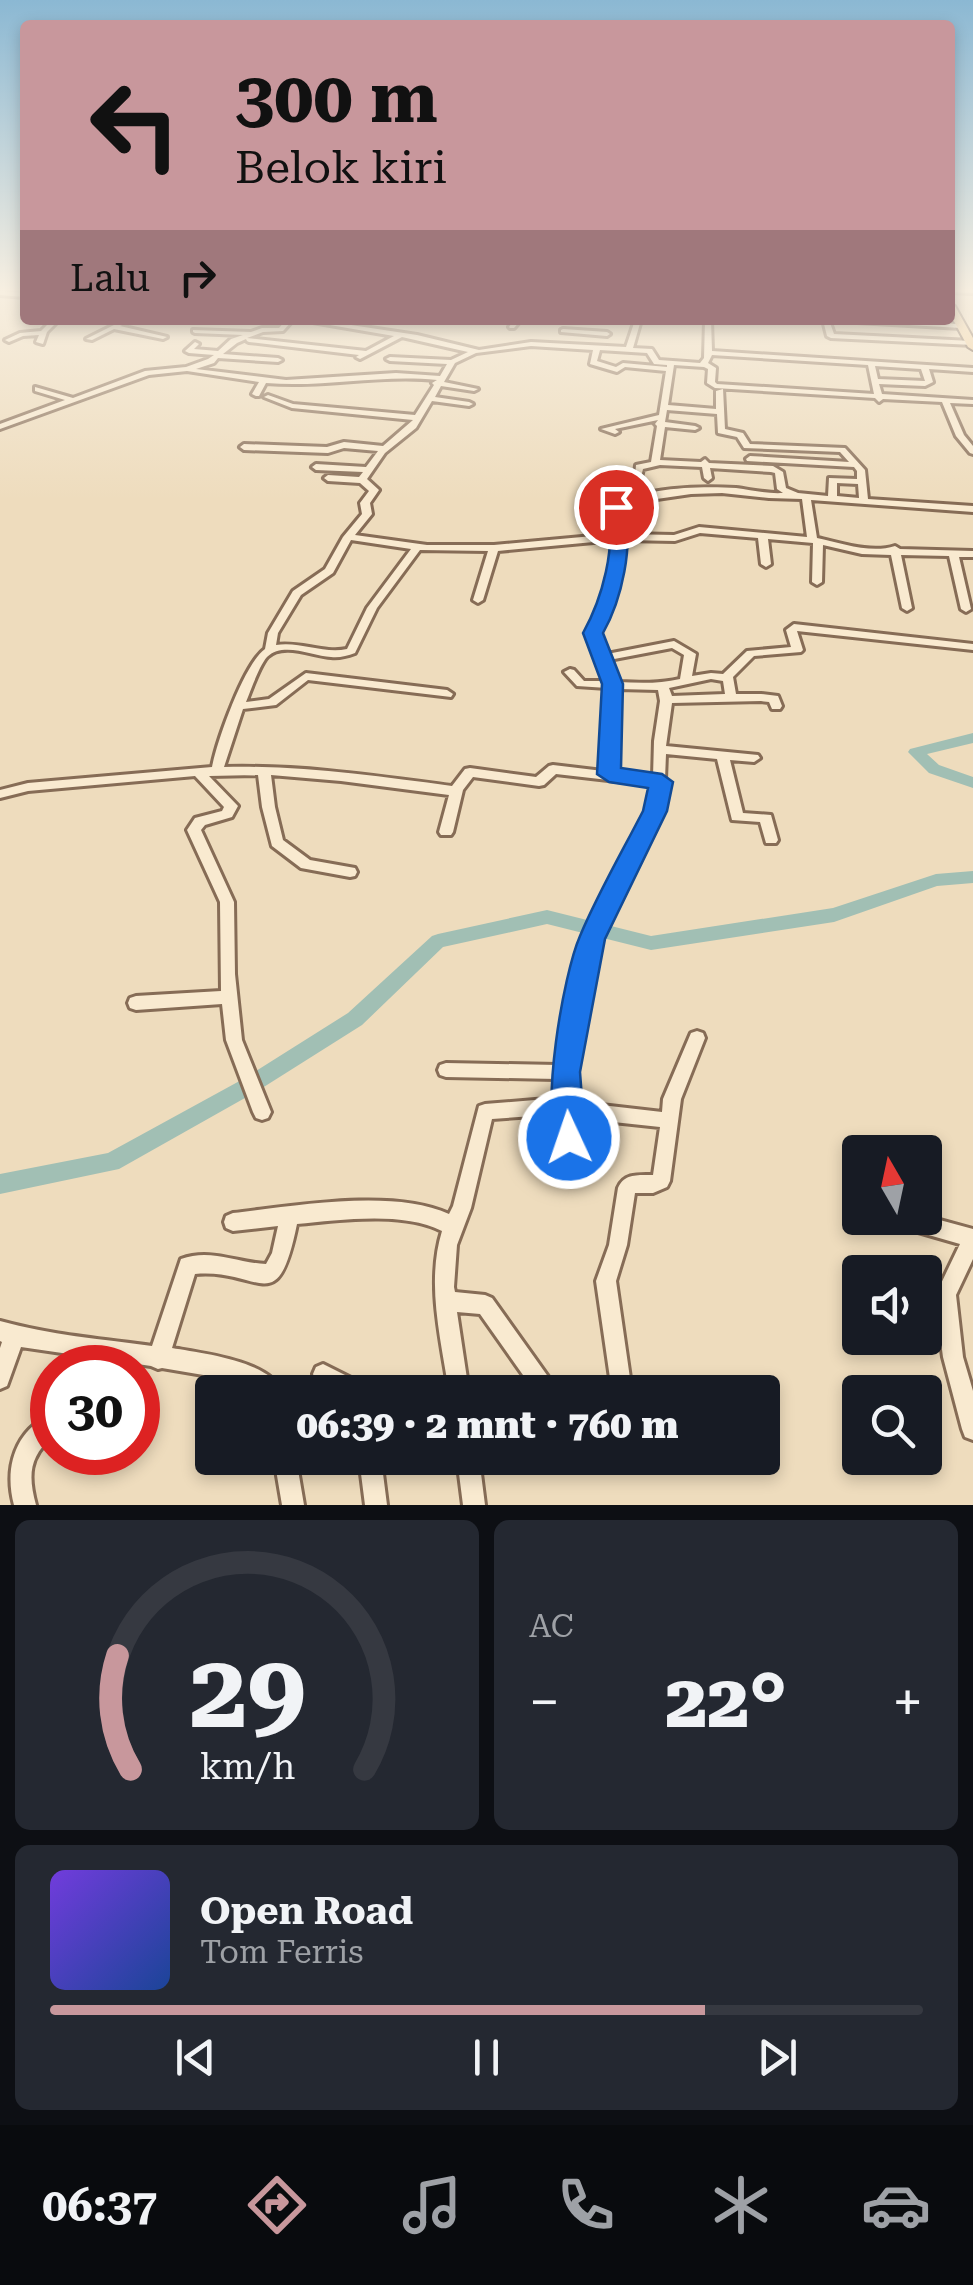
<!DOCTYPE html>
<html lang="id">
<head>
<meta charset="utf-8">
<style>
  body { margin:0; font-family:"Roboto Serif",serif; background:#242831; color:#f1f3f6; height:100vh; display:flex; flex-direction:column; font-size:38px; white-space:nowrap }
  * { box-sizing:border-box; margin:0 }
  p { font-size:32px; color:#9ea1a6 }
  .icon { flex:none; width:55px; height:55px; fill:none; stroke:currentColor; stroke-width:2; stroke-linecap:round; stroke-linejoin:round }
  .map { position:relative; height:1505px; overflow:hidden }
  .side { display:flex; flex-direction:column; gap:15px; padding:15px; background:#0d0f14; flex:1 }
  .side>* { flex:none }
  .hud { position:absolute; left:20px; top:20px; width:935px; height:305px; border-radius:10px; box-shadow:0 5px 15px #0003; background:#c8979c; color:#111; overflow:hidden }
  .needle { width:65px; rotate:351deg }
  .controls { position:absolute; left:842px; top:1135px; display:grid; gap:20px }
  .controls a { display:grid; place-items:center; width:100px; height:100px; border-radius:10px; background:#171b24; box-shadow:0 5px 15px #0003; font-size:50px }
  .speed { position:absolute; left:30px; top:1345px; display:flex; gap:20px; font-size:50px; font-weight:700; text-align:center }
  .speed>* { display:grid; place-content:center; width:130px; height:130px; border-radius:50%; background:#171b24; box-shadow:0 5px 15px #0003; line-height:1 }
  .speed .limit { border:15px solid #d22; background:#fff; color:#111 }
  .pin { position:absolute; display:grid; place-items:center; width:85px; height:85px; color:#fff; margin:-42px; border:5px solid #fff; border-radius:50%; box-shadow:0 2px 10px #0007 }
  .me { position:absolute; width:110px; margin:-55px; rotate:357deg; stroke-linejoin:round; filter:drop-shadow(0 0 8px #0008) }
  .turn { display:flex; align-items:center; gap:35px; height:210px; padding:0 50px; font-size:45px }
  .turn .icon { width:130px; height:130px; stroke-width:2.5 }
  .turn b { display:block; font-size:70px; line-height:85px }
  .then { display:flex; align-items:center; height:95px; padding:0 50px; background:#0003; gap:20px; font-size:38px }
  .big { font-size:75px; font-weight:800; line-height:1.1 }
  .side .card { flex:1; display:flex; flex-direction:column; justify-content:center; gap:15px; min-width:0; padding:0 35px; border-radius:15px; background:#242831 }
  .side .dial { align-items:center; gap:0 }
  .dial svg { height:260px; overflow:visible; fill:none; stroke:#363941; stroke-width:7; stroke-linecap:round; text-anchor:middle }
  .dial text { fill:#f1f3f6; stroke:none }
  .song { display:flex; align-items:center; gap:30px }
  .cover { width:120px; height:120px; border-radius:15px; background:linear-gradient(135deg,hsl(260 70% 55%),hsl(220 70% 35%)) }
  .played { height:10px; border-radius:5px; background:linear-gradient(90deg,#c8979c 75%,#363941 75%) }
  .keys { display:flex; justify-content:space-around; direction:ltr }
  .heat { display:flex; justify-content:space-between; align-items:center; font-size:55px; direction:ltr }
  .side .tiles { flex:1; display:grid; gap:15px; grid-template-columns:1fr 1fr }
  .card:last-child { grid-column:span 2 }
  .trip { position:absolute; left:195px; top:1375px; width:585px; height:100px; border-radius:10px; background:#171b24; box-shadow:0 5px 15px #0003; font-weight:800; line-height:100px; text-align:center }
  .menu { display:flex; height:160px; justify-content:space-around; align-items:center; background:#090b0e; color:#9ea1a6 }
  .menu .icon { width:70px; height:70px }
  .menu .active { color:#c8979c }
  .menu b { font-size:45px; color:#f1f3f6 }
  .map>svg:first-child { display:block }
</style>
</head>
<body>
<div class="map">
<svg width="973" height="1505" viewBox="0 0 973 1505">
  <rect width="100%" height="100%" fill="#eedcbd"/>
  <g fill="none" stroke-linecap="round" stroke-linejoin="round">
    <!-- river -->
    <path fill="#a1bfb4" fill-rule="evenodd" d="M 973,733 L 973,743 L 927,754 L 939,765 L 973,777 L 973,788 L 929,773 L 908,752 L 910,749 Z
      M 973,871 L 973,883 L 937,886 L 834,922 L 651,950 L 547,924 L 443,947 L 362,1025 L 259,1090 L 119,1169 L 0,1194 L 0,1174 L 108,1153 L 245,1078 L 348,1013 L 432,936 L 438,934 L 547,910 L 651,936 L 833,908 L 936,874 Z"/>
    <!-- minor casing -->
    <g stroke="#866c56" stroke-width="6">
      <path id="minor" d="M 950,289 L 973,289 L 973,293 L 950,292 Z
        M 0,291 L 25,293 L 25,297 L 0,295 Z
        M 52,320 L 59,320 L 47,332 L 43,344 L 36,342 L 39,335 L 23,336 L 9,342 L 5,340 L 20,333 L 41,331 Z
        M 124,320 L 133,320 L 120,326 L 167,337 L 163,339 L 114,329 L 92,340 L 86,339 Z
        M 286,320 L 293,320 L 283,331 L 263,332 L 247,338 L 366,351 L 394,336 L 301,320 L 318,320 L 417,335 L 479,350 L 531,342 L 626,347 L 635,320 L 641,320 L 633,348 L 652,349 L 659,360 L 700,363 L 704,358 L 705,320 L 711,320 L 712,351 L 973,368 L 973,372 L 929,369 L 933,382 L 925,386 L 879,384 L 882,394 L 973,400 L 973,404 L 950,403 L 964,435 L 973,446 L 973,454 L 970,453 L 956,436 L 942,402 L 883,399 L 879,402 L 875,398 L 715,388 L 707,383 L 708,369 L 704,367 L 674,365 L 668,405 L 716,409 L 716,391 L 723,389 L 725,429 L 743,433 L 750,444 L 845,448 L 865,470 L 868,499 L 973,506 L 973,512 L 811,500 L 817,538 C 841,543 871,554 895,546 L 900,549 L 973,551 L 973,557 L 959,557 L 971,609 L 966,612 L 961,609 L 949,556 L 901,555 L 912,608 L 907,611 L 902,608 L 891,555 L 862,554 L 823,545 L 822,582 L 817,585 L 812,582 L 813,543 L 768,539 L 771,564 L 766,567 L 761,564 L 758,538 L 700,533 L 675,541 L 624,540 C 623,564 619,590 610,612 C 607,619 602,626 598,633 L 607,654 L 674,641 L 696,654 L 692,676 L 711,673 L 723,674 L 747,651 L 791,647 L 786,630 L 794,624 L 973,644 L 973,650 L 797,631 L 803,650 L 801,652 L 754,656 L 733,677 L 736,694 L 761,694 L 778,696 L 782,706 L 780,709 L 772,709 L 769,702 L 761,701 L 672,703 L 666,746 L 758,755 L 760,758 L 754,762 L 730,760 L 743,813 L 771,815 L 778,840 L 776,843 L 766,843 L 760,822 L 732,820 L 717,759 L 666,754 L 665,779 L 667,782 L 665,785 L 665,803 L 599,939 L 573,1072 L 575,1102 L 662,1112 L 663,1099 L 691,1033 L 697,1031 L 703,1033 L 705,1038 L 681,1099 L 670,1181 L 667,1187 L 653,1193 L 635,1193 L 627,1245 L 616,1281 L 632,1392 L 612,1392 L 596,1281 L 609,1245 L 618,1188 C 624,1173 639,1175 653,1175 L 660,1127 L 576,1118 L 579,1168 L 576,1174 L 570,1176 L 564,1174 L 561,1168 L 559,1116 L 547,1115 L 492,1119 L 471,1208 L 457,1245 L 454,1287 L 455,1292 L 485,1295 L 492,1298 L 554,1385 L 557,1392 L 535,1392 L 480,1314 L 457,1312 L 469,1392 L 449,1392 C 441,1339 426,1283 442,1231 C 403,1211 340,1220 297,1224 C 277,1322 261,1268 195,1274 L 172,1348 C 201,1353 271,1361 282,1392 L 256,1392 L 250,1387 L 227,1379 L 162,1368 L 158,1369 L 151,1366 L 21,1347 L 7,1386 L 0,1389 L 0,1348 L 2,1342 L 0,1341 L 0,1321 C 50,1335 101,1339 152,1346 L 181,1259 C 211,1248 237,1263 266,1264 L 272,1253 L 278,1226 L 233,1231 L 226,1228 L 224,1222 L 226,1216 L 233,1213 C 294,1206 393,1188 449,1214 L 453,1206 L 479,1106 L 485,1104 L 547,1099 L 558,1100 L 557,1079 L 446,1077 L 440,1075 L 438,1070 L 440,1065 L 446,1063 L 558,1065 L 585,939 L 651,803 L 652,785 L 556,774 L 544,785 L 539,786 L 473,777 L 463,790 L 453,832 L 451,835 L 441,835 L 439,832 L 449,795 L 341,781 L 271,775 L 275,807 L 283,840 L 310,860 L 355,868 L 357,872 L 355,876 L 350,877 L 301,868 L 272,846 L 262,807 L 258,775 L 209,776 L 238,806 L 232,817 L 205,825 L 201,830 L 234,902 L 235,974 L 242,1040 L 271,1112 L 268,1118 L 262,1120 L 256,1118 L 253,1112 L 226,1040 L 222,1004 L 136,1010 L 130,1008 L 128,1003 L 130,998 L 136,996 L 221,991 L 220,902 L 187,830 L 195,818 L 222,811 L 224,807 L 195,776 L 28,791 L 0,798 L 0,790 L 28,783 L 212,767 C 217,741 244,664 265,649 L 268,633 L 293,591 L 325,569 L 343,537 L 362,514 L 360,503 L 369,491 L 360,483 L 328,481 L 324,478 L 328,475 L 359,477 L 363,472 L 316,470 L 312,467 L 316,464 L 366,467 L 378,451 L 344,448 L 328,453 L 244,450 L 240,447 L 244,444 L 327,447 L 344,442 L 383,446 L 413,420 L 292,408 L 264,397 L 268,395 L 293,404 L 415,415 L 434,385 L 432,383 L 437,380 C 380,374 324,388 266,383 L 259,396 L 256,396 L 252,394 L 259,382 L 187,371 L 149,375 L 0,429 L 0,424 L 65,400 L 35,391 L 35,387 L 73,398 L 145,371 L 186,367 L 208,359 L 214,355 L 189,353 L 185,351 L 195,342 L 199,344 L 194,349 L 218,351 L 231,339 L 243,335 L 195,333 L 193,332 L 193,330 L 251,332 L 262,328 L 279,328 ZM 402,337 L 468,352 L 451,360 L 390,357 L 386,359 L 390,361 L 447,364 L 440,376 L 396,373 L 286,380 L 196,369 L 214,363 L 218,358 L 278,362 L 282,360 L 278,358 L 223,354 L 237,343 L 246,339 L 247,341 L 249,342 L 359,355 L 356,357 L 360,359 ZM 531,346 L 593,350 L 590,364 L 617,372 L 625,367 L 666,371 L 659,415 L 601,429 L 615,434 L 619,432 L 615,429 L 658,420 L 655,424 L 657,426 L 651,462 L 636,465 L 635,477 L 641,477 L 643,469 L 660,465 L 702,467 L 704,478 L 708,481 L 712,478 L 710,468 L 771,472 L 775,473 L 777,489 L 783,493 C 767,494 752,490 736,488 C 700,486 642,487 611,507 L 615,534 L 494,545 L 427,545 L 355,535 L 372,514 L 370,503 L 379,490 L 367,479 L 385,453 L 416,428 L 432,401 L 469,406 L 473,404 L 469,402 L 435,397 L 441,386 L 474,391 L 478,389 L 444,382 L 455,363 L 476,353 ZM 600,350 L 647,353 L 654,364 L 667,365 L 667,367 L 623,363 L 616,367 L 597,361 ZM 712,355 L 868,365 L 874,394 L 717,384 L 715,382 L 716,368 L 708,363 ZM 875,366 L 921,369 L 925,381 L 878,379 ZM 667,410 L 717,414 L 718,433 L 737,437 L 744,448 L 840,452 L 849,462 L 750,456 L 746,459 L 747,461 L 854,467 L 857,471 L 857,479 L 829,478 L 828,496 L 798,493 L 786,488 L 783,472 L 773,466 L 709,463 L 705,459 L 701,462 L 660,460 L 665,427 L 695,430 L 699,428 L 695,426 L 665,422 ZM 837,483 L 858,484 L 859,498 L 837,496 ZM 691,494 L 722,493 L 769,498 L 802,499 L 807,537 L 699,527 L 674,535 L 624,534 L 621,508 L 643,501 ZM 351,540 L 411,549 L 367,608 L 347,649 C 323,654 300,641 276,645 L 278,633 L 301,595 L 333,573 ZM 615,540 C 613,564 609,590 600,612 C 597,619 591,626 588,633 L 606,681 L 584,681 L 574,670 L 570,669 L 564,672 L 577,686 L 607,688 L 603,771 L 553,765 L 549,766 L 536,777 L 470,768 L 465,769 L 452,786 C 376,776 301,765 224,767 L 243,709 L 276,705 L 308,680 L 451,697 L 453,694 L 447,690 L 306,673 L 269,699 L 246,702 C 251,690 259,666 267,657 C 283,641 313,656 331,657 C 339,658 347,656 355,653 L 377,608 L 420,550 L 488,551 L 473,600 L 478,603 L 483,600 L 498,551 ZM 672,648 L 684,655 L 680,679 C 659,684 639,683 618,682 L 609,660 ZM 711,679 L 723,681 L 725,694 L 672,696 L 669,688 ZM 619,689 L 658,690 L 660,701 L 654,741 L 653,777 L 615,772 Z
        M 514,320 L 521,320 L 514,328 L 510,328 L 509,327 Z
        M 823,320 L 829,320 L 834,334 L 971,341 L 973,345 L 831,338 L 827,336 Z
        M 854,320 L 961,324 L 964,326 L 961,328 L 857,322 Z
        M 563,329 L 607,332 L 610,334 L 607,336 L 561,332 L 561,330 Z
        M 925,1216 L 973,1229 L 973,1259 L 956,1295 L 963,1357 L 973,1391 L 973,1440 L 965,1437 L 962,1429 L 943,1357 L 936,1305 L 936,1294 L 960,1244 L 901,1227 L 894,1224 L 892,1218 L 925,1218 Z
        M 323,1364 L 365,1385 L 368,1392 L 337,1392 L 316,1381 L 313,1374 L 316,1367 Z
        M 52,1414 L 52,1437 C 29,1457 28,1476 36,1505 L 14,1505 C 4,1468 15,1430 52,1414 Z
        M 274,1458 L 296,1458 L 304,1505 L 282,1505 Z
        M 359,1458 L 381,1458 L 387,1505 L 365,1505 Z
        M 457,1458 L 479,1458 L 485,1505 L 463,1505 Z"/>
    </g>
    <!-- major casing -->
    <g stroke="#533b2b" stroke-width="4">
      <path id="major" d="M 950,303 L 955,306 L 973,338 L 973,350 L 968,347 L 950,314 Z"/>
    </g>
    <!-- minor -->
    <use href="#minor" fill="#f9ead0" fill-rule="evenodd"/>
    <!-- major -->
    <use href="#major" fill="#f3ce94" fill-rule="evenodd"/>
  </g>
  <!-- sky -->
  <linearGradient id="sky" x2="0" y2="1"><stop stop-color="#8bb8d3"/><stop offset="0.58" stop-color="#f7efe1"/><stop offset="1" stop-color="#f7efe1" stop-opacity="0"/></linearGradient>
  <rect width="973" height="500" fill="url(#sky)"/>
  <!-- route -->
  <path fill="#1a73e8" stroke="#114b97" stroke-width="2.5" d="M 616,502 L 624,507 C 634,545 622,599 603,633 L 623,684 L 621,768 L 662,774 L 673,782 L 667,811 L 605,939 L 580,1072 L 585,1138 L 580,1149 L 569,1153 L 558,1149 C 540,1110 563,975 580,936 C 598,893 622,852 643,811 L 648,788 L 609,782 L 597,774 L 602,684 L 583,633 C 602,599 617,546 607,507 Z"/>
</svg>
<div class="controls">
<a><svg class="needle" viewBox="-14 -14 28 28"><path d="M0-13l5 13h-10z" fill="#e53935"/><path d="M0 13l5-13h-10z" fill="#9ea1a6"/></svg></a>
<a><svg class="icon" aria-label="sound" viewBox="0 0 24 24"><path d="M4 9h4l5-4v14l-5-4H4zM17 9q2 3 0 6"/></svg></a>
<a><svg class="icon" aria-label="search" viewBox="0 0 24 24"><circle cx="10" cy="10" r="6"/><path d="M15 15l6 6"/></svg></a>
</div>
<div class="speed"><div class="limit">30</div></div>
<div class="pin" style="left:616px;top:507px;background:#d93025"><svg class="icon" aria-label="arrive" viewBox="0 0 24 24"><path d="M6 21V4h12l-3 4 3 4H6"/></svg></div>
<svg class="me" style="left:569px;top:1138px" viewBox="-20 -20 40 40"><circle r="17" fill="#1a73e8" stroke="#fff" stroke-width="3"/><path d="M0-11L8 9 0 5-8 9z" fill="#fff"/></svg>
<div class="trip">06:39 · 2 mnt · 760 m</div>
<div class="hud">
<div class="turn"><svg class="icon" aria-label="left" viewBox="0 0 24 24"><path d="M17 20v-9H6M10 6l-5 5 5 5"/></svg><div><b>300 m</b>Belok kiri</div></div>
<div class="then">Lalu<svg class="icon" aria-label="right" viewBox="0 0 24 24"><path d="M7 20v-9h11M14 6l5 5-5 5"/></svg></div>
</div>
</div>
<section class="side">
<div class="tiles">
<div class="card dial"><svg viewBox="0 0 100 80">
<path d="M14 69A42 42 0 1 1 86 69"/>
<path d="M14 69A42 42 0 0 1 10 34" stroke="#c8979c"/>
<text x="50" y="56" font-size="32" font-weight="700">29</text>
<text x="50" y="72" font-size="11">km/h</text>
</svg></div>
<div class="card"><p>AC</p>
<div class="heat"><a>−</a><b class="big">22°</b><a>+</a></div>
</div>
<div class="card">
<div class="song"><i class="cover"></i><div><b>Open Road</b><p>Tom Ferris</p></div></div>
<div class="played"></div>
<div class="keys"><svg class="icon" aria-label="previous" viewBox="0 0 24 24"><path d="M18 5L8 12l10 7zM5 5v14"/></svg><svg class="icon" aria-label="pause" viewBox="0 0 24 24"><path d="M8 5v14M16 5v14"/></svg><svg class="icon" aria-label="next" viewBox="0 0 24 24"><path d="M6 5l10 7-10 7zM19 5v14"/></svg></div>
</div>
</div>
</section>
<nav class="menu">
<b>06:37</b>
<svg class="icon active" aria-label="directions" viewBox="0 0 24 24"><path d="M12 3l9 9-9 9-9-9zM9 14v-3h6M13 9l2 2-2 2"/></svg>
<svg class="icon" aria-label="music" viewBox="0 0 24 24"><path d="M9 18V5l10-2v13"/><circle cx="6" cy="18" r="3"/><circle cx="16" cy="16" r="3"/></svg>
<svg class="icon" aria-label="phone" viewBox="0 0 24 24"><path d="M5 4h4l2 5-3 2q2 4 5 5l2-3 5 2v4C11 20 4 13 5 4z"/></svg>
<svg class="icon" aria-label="climate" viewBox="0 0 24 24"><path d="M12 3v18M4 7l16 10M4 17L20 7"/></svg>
<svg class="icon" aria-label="car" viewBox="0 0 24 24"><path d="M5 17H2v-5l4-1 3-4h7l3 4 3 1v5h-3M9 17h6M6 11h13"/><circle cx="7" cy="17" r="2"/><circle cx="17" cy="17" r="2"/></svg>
</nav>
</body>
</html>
